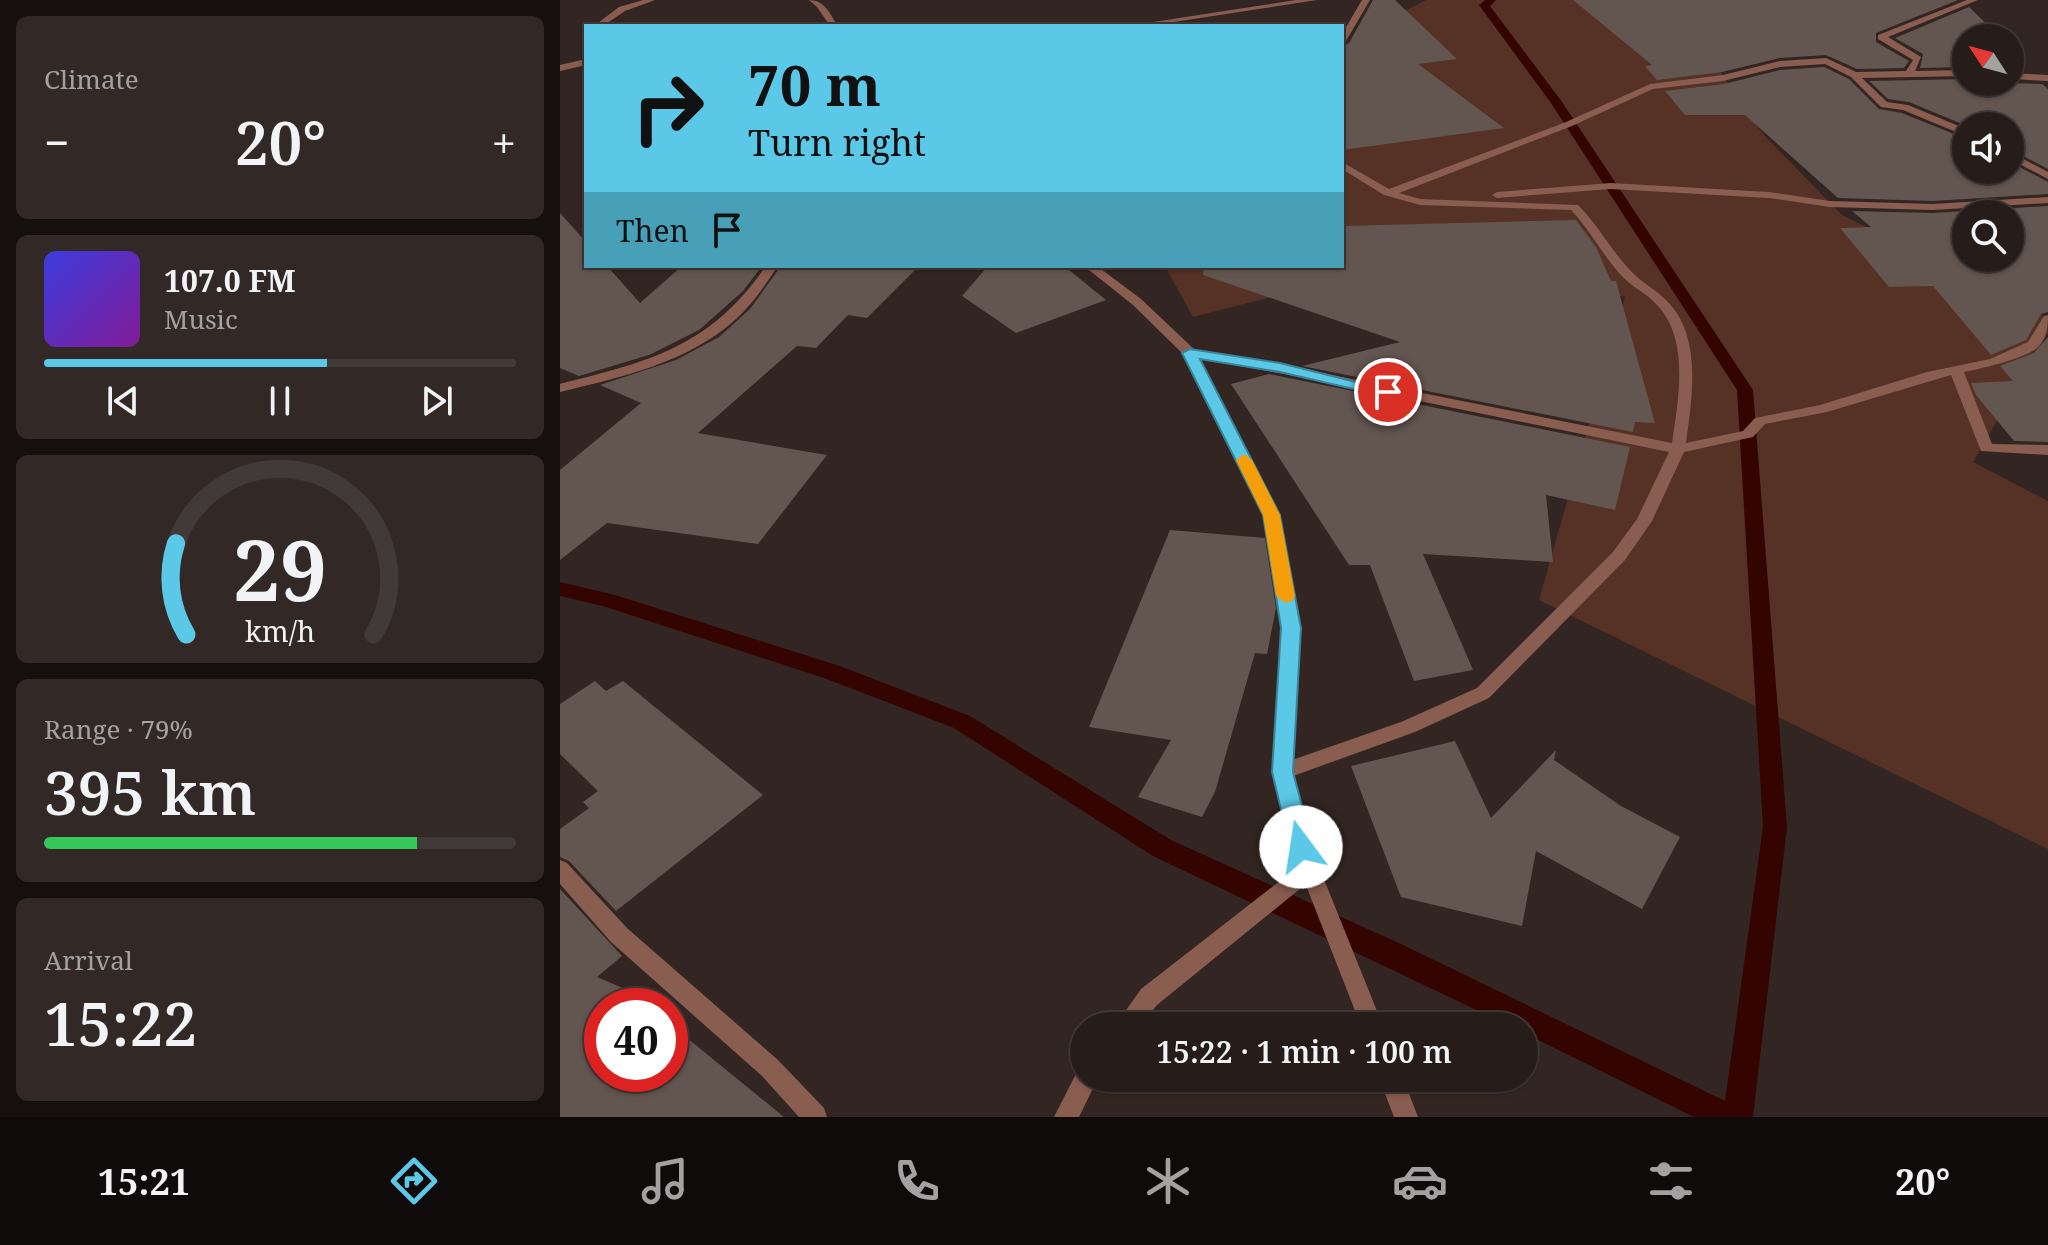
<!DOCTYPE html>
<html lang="en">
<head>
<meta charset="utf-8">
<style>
  body { margin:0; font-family:"Noto Serif",serif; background:#322927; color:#f1f3f6; height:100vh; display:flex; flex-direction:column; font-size:30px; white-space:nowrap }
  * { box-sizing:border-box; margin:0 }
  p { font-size:26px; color:#a4a1a2 }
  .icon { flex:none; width:44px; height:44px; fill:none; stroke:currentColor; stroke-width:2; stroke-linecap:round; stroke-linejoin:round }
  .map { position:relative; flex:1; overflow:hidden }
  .details { display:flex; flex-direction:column; gap:16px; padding:16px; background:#150f0e; width:560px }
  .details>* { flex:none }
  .guide { position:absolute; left:24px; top:24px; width:760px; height:244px; border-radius:0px; box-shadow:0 2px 6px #0004,0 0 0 2px #423a39; background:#5ac8e6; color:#111; overflow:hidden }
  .needle { width:52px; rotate:306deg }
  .fabs { position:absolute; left:1392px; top:24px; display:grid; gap:16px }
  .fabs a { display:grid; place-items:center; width:72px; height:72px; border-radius:50%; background:#261c1a; box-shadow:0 2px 6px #0004,0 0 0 2px #423a39; font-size:40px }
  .speed { position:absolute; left:24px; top:988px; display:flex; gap:16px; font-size:40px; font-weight:700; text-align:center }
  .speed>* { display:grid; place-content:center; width:104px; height:104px; border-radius:50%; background:#261c1a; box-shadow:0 2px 6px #0004,0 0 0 2px #423a39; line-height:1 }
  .speed .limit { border:12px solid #d22; background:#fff; color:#111 }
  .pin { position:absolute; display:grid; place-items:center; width:68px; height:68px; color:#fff; margin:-34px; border:4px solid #fff; border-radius:50%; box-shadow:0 2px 8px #0007 }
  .me { position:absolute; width:88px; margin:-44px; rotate:346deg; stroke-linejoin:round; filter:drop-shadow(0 0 6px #0008) }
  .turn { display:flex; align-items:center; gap:28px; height:168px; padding:0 32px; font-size:36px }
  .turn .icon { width:104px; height:104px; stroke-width:2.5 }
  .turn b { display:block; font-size:56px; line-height:68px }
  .then { display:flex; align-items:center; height:76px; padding:0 32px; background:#0003; gap:16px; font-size:30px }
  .big { font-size:60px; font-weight:600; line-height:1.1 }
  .details .widget { flex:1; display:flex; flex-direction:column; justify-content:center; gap:12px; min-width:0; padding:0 28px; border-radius:12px; background:#322927 }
  .details .dial { align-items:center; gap:0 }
  .dial svg { height:208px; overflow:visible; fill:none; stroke:#423a39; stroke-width:7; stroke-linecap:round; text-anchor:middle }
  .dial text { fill:#f1f3f6; stroke:none }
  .song { display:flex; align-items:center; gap:24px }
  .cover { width:96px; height:96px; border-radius:12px; background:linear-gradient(135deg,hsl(240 70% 55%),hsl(290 70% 35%)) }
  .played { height:8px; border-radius:4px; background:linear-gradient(90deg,#5ac8e6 60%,#423a39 60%) }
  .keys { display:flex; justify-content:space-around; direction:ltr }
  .heat { display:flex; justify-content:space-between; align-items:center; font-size:44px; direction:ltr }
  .charge { height:12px; border-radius:6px; background:linear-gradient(90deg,#34c759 79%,#423a39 0) }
  .trip { position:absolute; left:510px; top:1012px; width:468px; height:80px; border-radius:40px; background:#261c1a; box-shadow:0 2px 6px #0004,0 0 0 2px #423a39; font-weight:600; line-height:80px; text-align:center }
  .menu { display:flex; height:128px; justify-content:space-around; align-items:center; background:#0f0b0a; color:#a4a1a2 }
  .menu .icon { width:56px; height:56px }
  .menu .active { color:#5ac8e6 }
  .menu b { font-size:36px; color:#f1f3f6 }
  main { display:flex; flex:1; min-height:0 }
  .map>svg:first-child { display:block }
</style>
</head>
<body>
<main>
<section class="details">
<div class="widget"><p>Climate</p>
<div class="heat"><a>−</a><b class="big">20°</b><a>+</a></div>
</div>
<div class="widget">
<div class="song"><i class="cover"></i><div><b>107.0 FM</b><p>Music</p></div></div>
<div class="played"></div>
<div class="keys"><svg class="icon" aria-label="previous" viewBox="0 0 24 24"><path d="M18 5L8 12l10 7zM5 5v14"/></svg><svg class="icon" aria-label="pause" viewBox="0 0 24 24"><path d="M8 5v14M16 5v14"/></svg><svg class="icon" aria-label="next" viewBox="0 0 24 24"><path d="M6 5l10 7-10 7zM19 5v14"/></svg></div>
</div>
<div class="widget dial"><svg viewBox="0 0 100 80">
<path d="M14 69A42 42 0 1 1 86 69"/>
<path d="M14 69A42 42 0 0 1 10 34" stroke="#5ac8e6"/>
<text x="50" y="56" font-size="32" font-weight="700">29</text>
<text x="50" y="72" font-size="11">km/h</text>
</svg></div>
<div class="widget"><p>Range · 79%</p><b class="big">395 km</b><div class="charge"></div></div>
<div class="widget"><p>Arrival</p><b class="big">15:22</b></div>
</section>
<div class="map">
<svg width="1488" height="1117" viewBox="0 0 1488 1117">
  <rect width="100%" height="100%" fill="#332622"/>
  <!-- green -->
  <path fill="#553126" d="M 866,0 L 1070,0 L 1139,40 L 1202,133 L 1282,215 L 1488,318 L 1488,333 L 1413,462 L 1488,501 L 1488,849 L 979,600 L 1065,297 L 866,257 L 633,317 L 605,266 L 782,266 L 782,51 L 815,27 Z"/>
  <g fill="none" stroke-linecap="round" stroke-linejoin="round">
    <!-- stream -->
    <path fill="#340500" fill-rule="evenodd" d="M 925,0 L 936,0 L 930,6 L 1002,102 L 1193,390 L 1227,827 L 1193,1117 L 1134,1117 L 964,1033 L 964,1026 L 950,1026 L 593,856 L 394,728 L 264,678 L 46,607 L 0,596 L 0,582 L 55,595 L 280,666 L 410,716 L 611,840 L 841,944 L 1165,1101 L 1203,827 L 1177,390 L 991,103 L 919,5 Z"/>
  </g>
  <!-- building -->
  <path fill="#635550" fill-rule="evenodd" d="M 813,0 L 835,0 L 897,59 L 858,64 L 944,128 L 782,150 L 782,47 L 789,43 Z
    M 1013,0 L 1398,0 L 1316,33 L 1316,42 L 1349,61 L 1344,68 L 1297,69 L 1266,55 L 1220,58 L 1162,72 L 1097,80 L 1085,66 L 1092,65 Z
    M 1409,7 L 1441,38 L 1406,38 L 1406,67 L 1360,68 L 1363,54 L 1335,38 Z
    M 1264,67 L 1289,79 L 1319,109 L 1342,113 L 1406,139 L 1406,170 L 1450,170 L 1450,162 L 1488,182 L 1488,194 L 1373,201 L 1278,198 L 1185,115 L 1125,115 L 1105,91 L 1164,84 L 1220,70 Z
    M 1406,79 L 1406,82 L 1482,84 L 1488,89 L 1488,169 L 1450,149 L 1450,126 L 1407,126 L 1349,102 L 1328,99 L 1309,81 Z
    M 1488,206 L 1488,312 L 1481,314 L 1466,340 L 1431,355 L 1373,286 L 1329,287 L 1280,228 L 1311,227 L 1292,211 L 1373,213 ZM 1406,214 L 1450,214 L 1450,258 L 1406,258 Z
    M 0,213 L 26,242 L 26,266 L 47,266 L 80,303 L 122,266 L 202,266 L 183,291 L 139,330 L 89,355 L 19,376 L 0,368 Z
    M 1016,220 L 1036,247 L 1051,281 L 1056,281 L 1095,423 L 1075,422 L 1073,432 L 742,366 L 840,342 L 643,275 L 644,266 L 782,266 L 782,226 Z
    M 221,266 L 359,266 L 307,318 L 288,315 L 256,348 L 237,346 L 138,433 L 267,455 L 198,544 L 47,523 L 0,560 L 0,470 L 81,403 L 40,385 L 116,360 L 159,337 L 190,309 Z
    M 428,266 L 504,266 L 546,300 L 456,333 L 402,296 Z
    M 1488,337 L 1488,442 L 1454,441 L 1416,395 L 1411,383 L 1453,381 L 1440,366 L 1474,353 Z
    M 709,374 L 1070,447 L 1055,510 L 986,495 L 993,562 L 863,554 L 913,670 L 854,681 L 810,565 L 789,565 L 671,384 Z
    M 610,530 L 705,538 L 716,608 L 707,654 L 695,653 L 655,792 L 642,817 L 578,797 L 611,740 L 529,727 Z
    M 35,681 L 46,691 L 63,681 L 203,795 L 56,911 L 9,861 L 0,857 L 0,829 L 29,808 L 23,802 L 38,791 L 0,754 L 0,704 Z
    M 895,741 L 931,818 L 996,750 L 994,760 L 1061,806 L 1120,837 L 1082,909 L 976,851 L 962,926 L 841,897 L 791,766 Z
    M 0,889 L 62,956 L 37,977 L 72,992 L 89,1006 L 42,1006 L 42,1074 L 110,1074 L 110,1024 L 224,1117 L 0,1117 Z"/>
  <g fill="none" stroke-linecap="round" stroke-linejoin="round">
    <!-- minor -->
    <path fill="#895d4f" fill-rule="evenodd" d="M 83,0 L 95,0 L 65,11 L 43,26 L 34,26 L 59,7 Z
      M 736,0 L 757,0 L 588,26 L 567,26 Z
      M 802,0 L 810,0 L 786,41 L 782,44 L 782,34 Z
      M 1407,0 L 1418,0 L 1328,37 L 1361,57 L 1355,71 L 1406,70 L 1406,76 L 1302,78 L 1327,102 L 1348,105 L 1406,129 L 1406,136 L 1343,110 L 1321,107 L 1291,77 L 1265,64 L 1220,67 L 1163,81 L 1093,89 L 1012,126 L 839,193 L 860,199 L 1018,205 C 1037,224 1050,248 1068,268 C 1079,281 1094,288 1106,300 C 1143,336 1132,397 1126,443 L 1183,431 L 1195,418 L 1260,405 L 1367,372 L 1430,359 L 1468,342 L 1484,316 L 1488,315 C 1488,326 1487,337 1479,346 C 1466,359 1422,368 1404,372 L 1432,444 L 1488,445 L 1488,455 L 1421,451 L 1391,375 L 1267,412 L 1205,424 L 1193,437 L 1124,452 L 1092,521 L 1065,560 L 929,698 L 855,732 L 722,780 L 715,778 L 712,772 L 715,766 L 841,722 L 917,688 L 1053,552 L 1077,519 L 1109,452 L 752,379 L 630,357 L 625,356 L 625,350 L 752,371 L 1112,443 C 1118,401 1130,341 1098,306 C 1087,293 1071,287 1060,274 C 1042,254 1030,230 1011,210 L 860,205 L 824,195 L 782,169 L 782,162 L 829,189 L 1006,122 L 1090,84 L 1163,75 L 1220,61 L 1266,58 L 1296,72 L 1346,71 L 1353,60 L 1318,39 L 1318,35 Z
      M 26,59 L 26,65 L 0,71 L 0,65 Z
      M 1450,73 L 1488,75 L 1488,81 L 1450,79 Z
      M 1450,152 L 1488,172 L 1488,179 L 1450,159 Z
      M 1051,183 L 1209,192 L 1270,201 L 1373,204 L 1488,197 L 1488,203 L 1373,210 L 1270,207 L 1209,198 L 1051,189 L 937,198 L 932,195 L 937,192 Z
      M 206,266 L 218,266 C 205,285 193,304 176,319 C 128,363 61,377 0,392 L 0,384 C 91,361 150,347 206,266 Z
      M 0,860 L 7,863 L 67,928 L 218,1060 L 264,1108 L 267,1117 L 239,1117 L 202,1076 L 51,942 L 0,884 Z
      M 750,860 L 757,863 L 760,869 L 757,875 L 597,1005 L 580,1026 L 555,1026 L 581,989 L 743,863 Z
      M 524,1067 L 524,1078 L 538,1078 L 519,1117 L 494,1117 L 518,1070 Z"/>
    <!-- tertiary -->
    <path fill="#895d4f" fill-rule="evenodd" d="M 249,0 C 265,0 270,14 278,26 L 270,26 L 257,7 Z
      M 524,266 L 537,266 L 581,299 L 635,350 L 720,515 L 740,628 L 732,772 L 751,847 L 823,1026 L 801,1026 L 731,847 L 712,772 L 722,628 L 704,515 L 624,355 L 573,305 Z
      M 819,1078 L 843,1078 L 858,1117 L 834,1117 Z"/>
  </g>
  <!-- route -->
  <path fill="#5ac8e6" stroke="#3a8296" stroke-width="2" d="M 630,349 L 720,363 L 836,392 L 828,397 L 720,372 L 640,359 L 720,515 L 741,628 L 733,772 L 753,847 L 750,854 L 741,857 L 733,854 L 730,847 L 712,772 L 721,628 L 703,515 L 622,353 Z"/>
  <!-- slow -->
  <path fill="#f59e0b" d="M 684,454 L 692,460 L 720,515 L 735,596 L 732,601 L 726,603 L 716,596 L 703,515 L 676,460 Z"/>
</svg>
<div class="fabs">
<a><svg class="needle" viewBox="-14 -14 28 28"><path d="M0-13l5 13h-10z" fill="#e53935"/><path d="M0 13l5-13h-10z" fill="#a4a1a2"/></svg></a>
<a><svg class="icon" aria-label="sound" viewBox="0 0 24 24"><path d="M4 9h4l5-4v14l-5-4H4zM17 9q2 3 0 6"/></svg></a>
<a><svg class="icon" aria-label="search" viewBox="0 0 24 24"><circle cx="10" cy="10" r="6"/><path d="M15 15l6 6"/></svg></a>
</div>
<div class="speed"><div class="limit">40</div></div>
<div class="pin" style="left:828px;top:392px;background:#d93025"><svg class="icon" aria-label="arrive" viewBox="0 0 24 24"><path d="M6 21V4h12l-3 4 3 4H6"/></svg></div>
<svg class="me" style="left:741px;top:847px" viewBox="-20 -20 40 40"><circle r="19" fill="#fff"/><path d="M0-13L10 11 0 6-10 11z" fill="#5ac8e6"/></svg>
<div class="trip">15:22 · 1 min · 100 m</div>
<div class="guide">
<div class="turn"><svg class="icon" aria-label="right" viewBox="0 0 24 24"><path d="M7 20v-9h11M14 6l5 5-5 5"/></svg><div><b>70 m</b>Turn right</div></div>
<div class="then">Then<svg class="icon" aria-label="arrive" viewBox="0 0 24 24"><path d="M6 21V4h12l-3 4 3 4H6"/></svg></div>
</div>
</div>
</main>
<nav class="menu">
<b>15:21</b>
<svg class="icon active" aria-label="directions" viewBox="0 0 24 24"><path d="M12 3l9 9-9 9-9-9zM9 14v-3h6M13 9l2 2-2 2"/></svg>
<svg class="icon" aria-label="music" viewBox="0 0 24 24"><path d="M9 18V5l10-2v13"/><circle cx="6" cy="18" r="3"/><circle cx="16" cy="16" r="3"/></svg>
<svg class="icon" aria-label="phone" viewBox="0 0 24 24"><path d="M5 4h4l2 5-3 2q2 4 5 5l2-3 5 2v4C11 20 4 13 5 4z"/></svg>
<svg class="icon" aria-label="climate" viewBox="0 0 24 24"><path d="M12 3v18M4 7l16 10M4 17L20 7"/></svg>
<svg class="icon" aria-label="car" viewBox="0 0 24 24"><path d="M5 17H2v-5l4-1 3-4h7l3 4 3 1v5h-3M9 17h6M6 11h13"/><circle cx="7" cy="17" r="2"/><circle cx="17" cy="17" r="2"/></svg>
<svg class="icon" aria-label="filters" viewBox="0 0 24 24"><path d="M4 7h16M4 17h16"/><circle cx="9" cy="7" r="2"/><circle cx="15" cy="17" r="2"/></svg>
<b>20°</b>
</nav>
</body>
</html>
